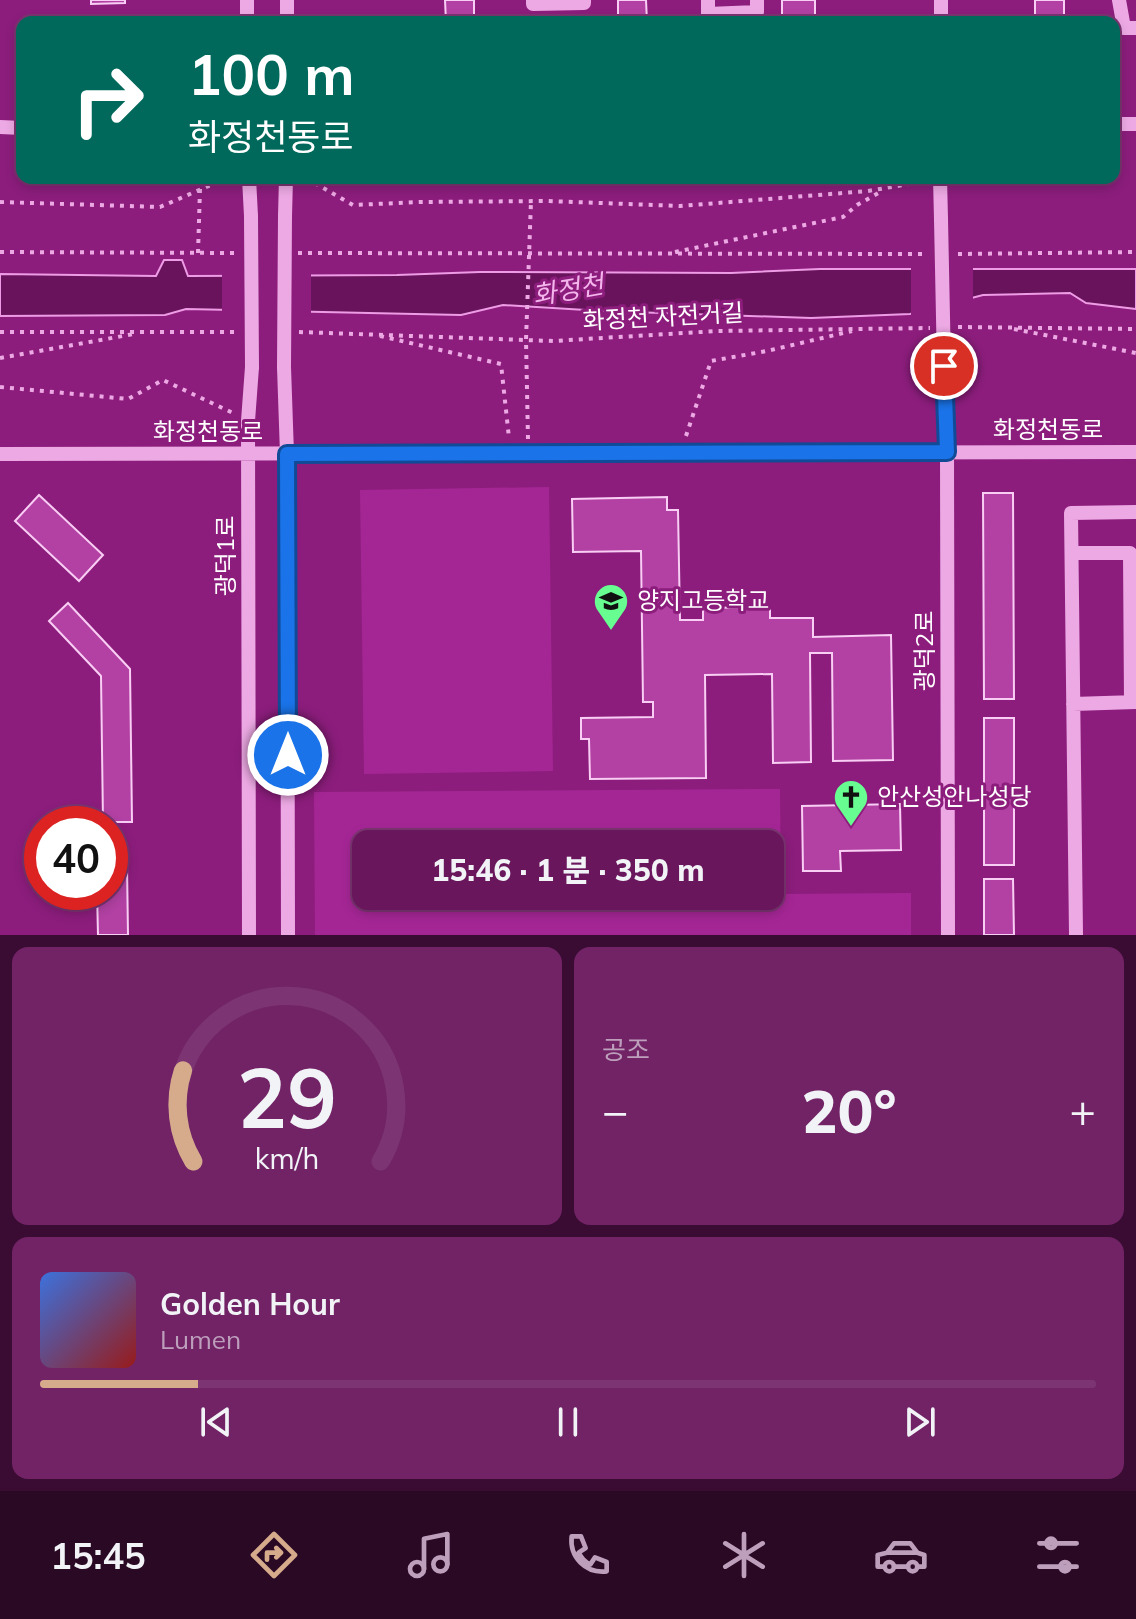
<!DOCTYPE html>
<html lang="ko">
<head>
<meta charset="utf-8">
<style>
  body { margin:0; font-family:Mulish,"Noto Sans KR",sans-serif; background:#712366; color:#f1f3f6; height:100vh; display:flex; flex-direction:column; font-size:30px; white-space:nowrap }
  * { box-sizing:border-box; margin:0 }
  p { font-size:26px; color:#bd9fbc }
  .icon { flex:none; width:44px; height:44px; fill:none; stroke:currentColor; stroke-width:2; stroke-linecap:round; stroke-linejoin:round }
  .map { position:relative; height:935px; overflow:hidden }
  .side { display:flex; flex-direction:column; gap:12px; padding:12px; background:#3a0c33; flex:1 }
  .side>* { flex:none }
  .hud { position:absolute; left:16px; top:16px; width:1104px; height:168px; border-radius:16px; box-shadow:0 4px 12px #0003,0 0 0 2px #7c3572; background:#00695c; color:#fff; overflow:hidden }
  .speed { position:absolute; left:24px; top:806px; display:flex; gap:16px; font-size:40px; font-weight:700; text-align:center }
  .speed>* { display:grid; place-content:center; width:104px; height:104px; border-radius:50%; background:#69165d; box-shadow:0 4px 12px #0003,0 0 0 2px #7c3572; line-height:1 }
  .speed .limit { border:12px solid #d22; background:#fff; color:#111 }
  .pin { position:absolute; display:grid; place-items:center; width:68px; height:68px; color:#fff; margin:-34px; border:4px solid #fff; border-radius:50%; box-shadow:0 2px 8px #0007 }
  .me { position:absolute; width:88px; margin:-44px; rotate:0deg; stroke-linejoin:round; filter:drop-shadow(0 0 6px #0008) }
  .turn { display:flex; align-items:center; gap:28px; height:168px; padding:0 40px; font-size:36px }
  .turn .icon { width:104px; height:104px; stroke-width:2.5 }
  .turn b { display:block; font-size:56px; line-height:68px }
  .big { font-size:60px; font-weight:800; line-height:1.1 }
  .side .tile { flex:1; display:flex; flex-direction:column; justify-content:center; gap:12px; min-width:0; padding:0 28px; border-radius:16px; background:#712366 }
  .side .dial { align-items:center; gap:0 }
  .dial svg { height:208px; overflow:visible; fill:none; stroke:#7c3572; stroke-width:7; stroke-linecap:round; text-anchor:middle }
  .dial text { fill:#f1f3f6; stroke:none }
  .song { display:flex; align-items:center; gap:24px }
  .cover { width:96px; height:96px; border-radius:12px; background:linear-gradient(135deg,hsl(220 70% 55%),hsl(0 70% 35%)) }
  .played { height:8px; border-radius:4px; background:linear-gradient(90deg,#d6ab8b 15%,#7c3572 15%) }
  .keys { display:flex; justify-content:space-around; direction:ltr }
  .heat { display:flex; justify-content:space-between; align-items:center; font-size:44px; direction:ltr }
  .side .tiles { flex:1; display:grid; gap:12px; grid-template-columns:1fr 1fr }
  .tile:last-child { grid-column:span 2 }
  .trip { position:absolute; left:352px; top:830px; width:432px; height:80px; border-radius:16px; background:#69165d; box-shadow:0 4px 12px #0003,0 0 0 2px #7c3572; font-weight:800; line-height:80px; text-align:center }
  .tabs { display:flex; height:128px; justify-content:space-around; align-items:center; background:#2a0925; color:#bd9fbc }
  .tabs .icon { width:56px; height:56px }
  .tabs .on { color:#d6ab8b }
  .tabs b { font-size:36px; color:#f1f3f6 }
  .map>svg:first-child { display:block }
</style>
</head>
<body>
<div class="map">
<svg width="1136" height="935" viewBox="0 0 1136 935">
  <rect width="100%" height="100%" fill="#8c1d7c"/>
  <!-- green -->
  <path fill="#a42695" fill-rule="evenodd" d="M 549,487 L 553,771 L 364,774 L 360,490 Z
    M 780,789 L 781,894 L 911,893 L 911,935 L 315,935 L 314,792 ZM 770,844 L 770,896 L 366,896 L 366,844 Z"/>
  <!-- water -->
  <path fill="#6a135d" stroke="#ee9ce5" stroke-width="2" d="M 164,260 L 182,260 L 188,276 L 397,275 L 480,272 L 731,273 L 820,269 L 1136,269 L 1136,309 L 1086,303 L 1070,293 L 983,295 L 910,314 L 811,318 L 602,311 L 503,305 L 461,315 L 186,309 L 165,315 L 0,316 L 0,274 L 156,276 Z"/>
  <!-- pier -->
  <path fill="#8c1d7c" d="M 911,265 L 973,265 L 973,301 L 911,318 Z
    M 222,272 L 311,272 L 311,316 L 222,313 Z"/>
  <!-- building -->
  <path fill="#b241a3" stroke="#f9cef4" stroke-width="2" d="M 91,0 L 125,0 L 125,3 L 91,4 Z
    M 445,0 L 474,0 L 474,22 L 446,22 Z
    M 618,0 L 646,0 L 647,22 L 618,22 Z
    M 782,0 L 815,0 L 815,22 L 782,22 Z
    M 1035,0 L 1064,0 L 1064,22 L 1035,22 Z
    M 983,493 L 1013,493 L 1014,699 L 984,699 Z
    M 39,495 L 103,555 L 79,581 L 15,521 Z
    M 667,497 L 667,510 L 678,510 L 680,620 L 703,620 L 703,608 L 770,607 L 770,618 L 813,618 L 813,637 L 891,635 L 893,760 L 833,761 L 832,653 L 810,653 L 811,762 L 773,763 L 772,674 L 705,675 L 706,778 L 590,779 L 589,739 L 581,739 L 581,718 L 653,717 L 653,702 L 643,702 L 641,551 L 573,552 L 572,499 Z
    M 68,603 L 130,669 L 132,822 L 103,822 L 101,676 L 49,621 Z
    M 984,718 L 1014,718 L 1014,865 L 984,865 Z
    M 900,804 L 901,850 L 840,851 L 841,871 L 803,871 L 802,806 Z
    M 110,865 L 127,865 L 128,935 L 98,935 L 97,892 L 110,892 Z
    M 984,879 L 1013,879 L 1014,935 L 984,935 Z"/>
  <g fill="none" stroke-linecap="round" stroke-linejoin="round">
    <!-- path -->
    <path stroke="#eda9e4" stroke-width="4" stroke-dasharray="4 6" stroke-linecap="butt" d="M 306,178 L 353,205 L 421,202 L 547,201 L 680,206 L 868,191 L 927,181
      M 0,202 L 160,207 L 227,178
      M 0,252 L 238,253
      M 675,252 L 843,217 L 857,205 L 882,191
      M 198,253 L 200,189
      M 298,253 L 926,254
      M 958,254 L 1136,252
      M 958,327 L 1136,329
      M 1014,329 L 1136,353
      M 0,332 L 238,332
      M 299,332 L 553,341 L 717,331 L 930,328
      M 380,336 L 501,364 L 509,438
      M 0,358 L 134,334
      M 0,387 L 128,399 L 163,380 L 233,413
      M 686,436 L 711,361 L 767,351 L 852,331
      M 528,439 L 526,340 L 531,201"/>
    <!-- minor -->
    <path stroke="#eda9e4" stroke-width="14" d="M 247,0 L 247,22
      M 287,0 L 287,22
      M 533,0 L 533,4 L 584,3 L 584,0
      M 708,0 L 708,14 L 757,12 L 757,0
      M 941,0 L 941,22
      M 1119,0 L 1124,28 L 1136,28
      M 1114,124 L 1136,124
      M 0,127 L 22,128
      M 249,178 L 251,216
      M 940,178 L 941,219
      M 285,216 L 286,178
      M 944,366 L 947,452 L 948,935
      M 284,367 L 287,454 L 288,935
      M 0,454 L 1136,452
      M 1072,553 L 1130,553 L 1131,702
      M 1073,704 L 1136,702
      M 249,935 L 248,421 L 252,367
      M 1076,935 L 1071,513 L 1136,512"/>
    <!-- minor-bridge -->
    <path stroke="#eda9e4" stroke-width="14" d="M 251,216 L 252,367
      M 941,219 L 944,366
      M 284,367 L 285,216"/>
  </g>
  <g fill="none" stroke-linecap="round" stroke-linejoin="round">
    <!-- route casing -->
    <g stroke="#114b97" stroke-width="20">
      <path id="route" d="M 288,755 L 287,454 L 947,452 L 944,366"/>
    </g>
    <!-- route -->
    <use href="#route" stroke="#1a73e8" stroke-width="14"/>
  </g>
  <!-- icons -->
  <defs>
    <g id="school-pin" transform="scale(1.8)"><path d="M0 17L-7.5 6A9.5 9.5 0 1 1 7.5 6Z" fill="#67fd91" stroke="#8c1d7c"/><path d="M0-5L7-2L0 1L-7-2ZM-4 1L0 2.5L4 1V4Q0 6-4 4Z" fill="#111"/></g>
    <g id="church-pin" transform="scale(1.8)"><path d="M0 17L-7.5 6A9.5 9.5 0 1 1 7.5 6Z" fill="#67fd91" stroke="#8c1d7c"/><path d="M-1.2-6h2.4v3.5h3.3v2.4h-3.3V6h-2.4V-.1h-3.3v-2.4h3.3Z" fill="#111"/></g>
  </defs>
  <g fill-rule="evenodd">
    <use href="#school-pin" x="611" y="601"/>
    <use href="#church-pin" x="851" y="797"/>
  </g>
  <g text-anchor="middle" stroke-width="6" stroke-linejoin="round" paint-order="stroke">
    <!-- street labels -->
    <g font-size="24" fill="#fff" stroke="#8c1d7c">
      <text transform="translate(663 317) rotate(-3)" y="8">화정천 자전거길</text>
      <text x="1048" y="438">화정천동로</text>
      <text x="208" y="440">화정천동로</text>
      <text transform="translate(226 556) rotate(-90)" y="8">광덕1로</text>
      <text transform="translate(925 651) rotate(-90)" y="8">광덕2로</text>
    </g>
    <!-- poi labels -->
    <g font-size="24" fill="#fff" stroke="#8c1d7c" text-anchor="start">
      <text x="637" y="609">양지고등학교</text>
      <text x="877" y="805">안산성안나성당</text>
    </g>
    <!-- water labels -->
    <g font-size="26" font-style="italic" fill="#f4b4ec" stroke="#8c1d7c">
      <text transform="translate(568 290) rotate(-10)" y="9">화정천</text>
    </g>
  </g>
</svg>
<div class="speed"><div class="limit">40</div></div>
<div class="pin" style="left:944px;top:366px;background:#d93025"><svg class="icon" aria-label="arrive" viewBox="0 0 24 24"><path d="M6 21V4h12l-3 4 3 4H6"/></svg></div>
<svg class="me" style="left:288px;top:755px" viewBox="-20 -20 40 40"><circle r="17" fill="#1a73e8" stroke="#fff" stroke-width="3"/><path d="M0-11L8 9 0 5-8 9z" fill="#fff"/></svg>
<div class="trip">15:46 · 1 분 · 350 m</div>
<div class="hud">
<div class="turn"><svg class="icon" aria-label="right" viewBox="0 0 24 24"><path d="M7 20v-9h11M14 6l5 5-5 5"/></svg><div><b>100 m</b>화정천동로</div></div>
</div>
</div>
<section class="side">
<div class="tiles">
<div class="tile dial"><svg viewBox="0 0 100 80">
<path d="M14 69A42 42 0 1 1 86 69"/>
<path d="M14 69A42 42 0 0 1 10 34" stroke="#d6ab8b"/>
<text x="50" y="56" font-size="32" font-weight="700">29</text>
<text x="50" y="72" font-size="11">km/h</text>
</svg></div>
<div class="tile"><p>공조</p>
<div class="heat"><a>−</a><b class="big">20°</b><a>+</a></div>
</div>
<div class="tile">
<div class="song"><i class="cover"></i><div><b>Golden Hour</b><p>Lumen</p></div></div>
<div class="played"></div>
<div class="keys"><svg class="icon" aria-label="previous" viewBox="0 0 24 24"><path d="M18 5L8 12l10 7zM5 5v14"/></svg><svg class="icon" aria-label="pause" viewBox="0 0 24 24"><path d="M8 5v14M16 5v14"/></svg><svg class="icon" aria-label="next" viewBox="0 0 24 24"><path d="M6 5l10 7-10 7zM19 5v14"/></svg></div>
</div>
</div>
</section>
<nav class="tabs">
<b>15:45</b>
<svg class="icon on" aria-label="directions" viewBox="0 0 24 24"><path d="M12 3l9 9-9 9-9-9zM9 14v-3h6M13 9l2 2-2 2"/></svg>
<svg class="icon" aria-label="music" viewBox="0 0 24 24"><path d="M9 18V5l10-2v13"/><circle cx="6" cy="18" r="3"/><circle cx="16" cy="16" r="3"/></svg>
<svg class="icon" aria-label="phone" viewBox="0 0 24 24"><path d="M5 4h4l2 5-3 2q2 4 5 5l2-3 5 2v4C11 20 4 13 5 4z"/></svg>
<svg class="icon" aria-label="climate" viewBox="0 0 24 24"><path d="M12 3v18M4 7l16 10M4 17L20 7"/></svg>
<svg class="icon" aria-label="car" viewBox="0 0 24 24"><path d="M5 17H2v-5l4-1 3-4h7l3 4 3 1v5h-3M9 17h6M6 11h13"/><circle cx="7" cy="17" r="2"/><circle cx="17" cy="17" r="2"/></svg>
<svg class="icon" aria-label="filters" viewBox="0 0 24 24"><path d="M4 7h16M4 17h16"/><circle cx="9" cy="7" r="2"/><circle cx="15" cy="17" r="2"/></svg>
</nav>
</body>
</html>
